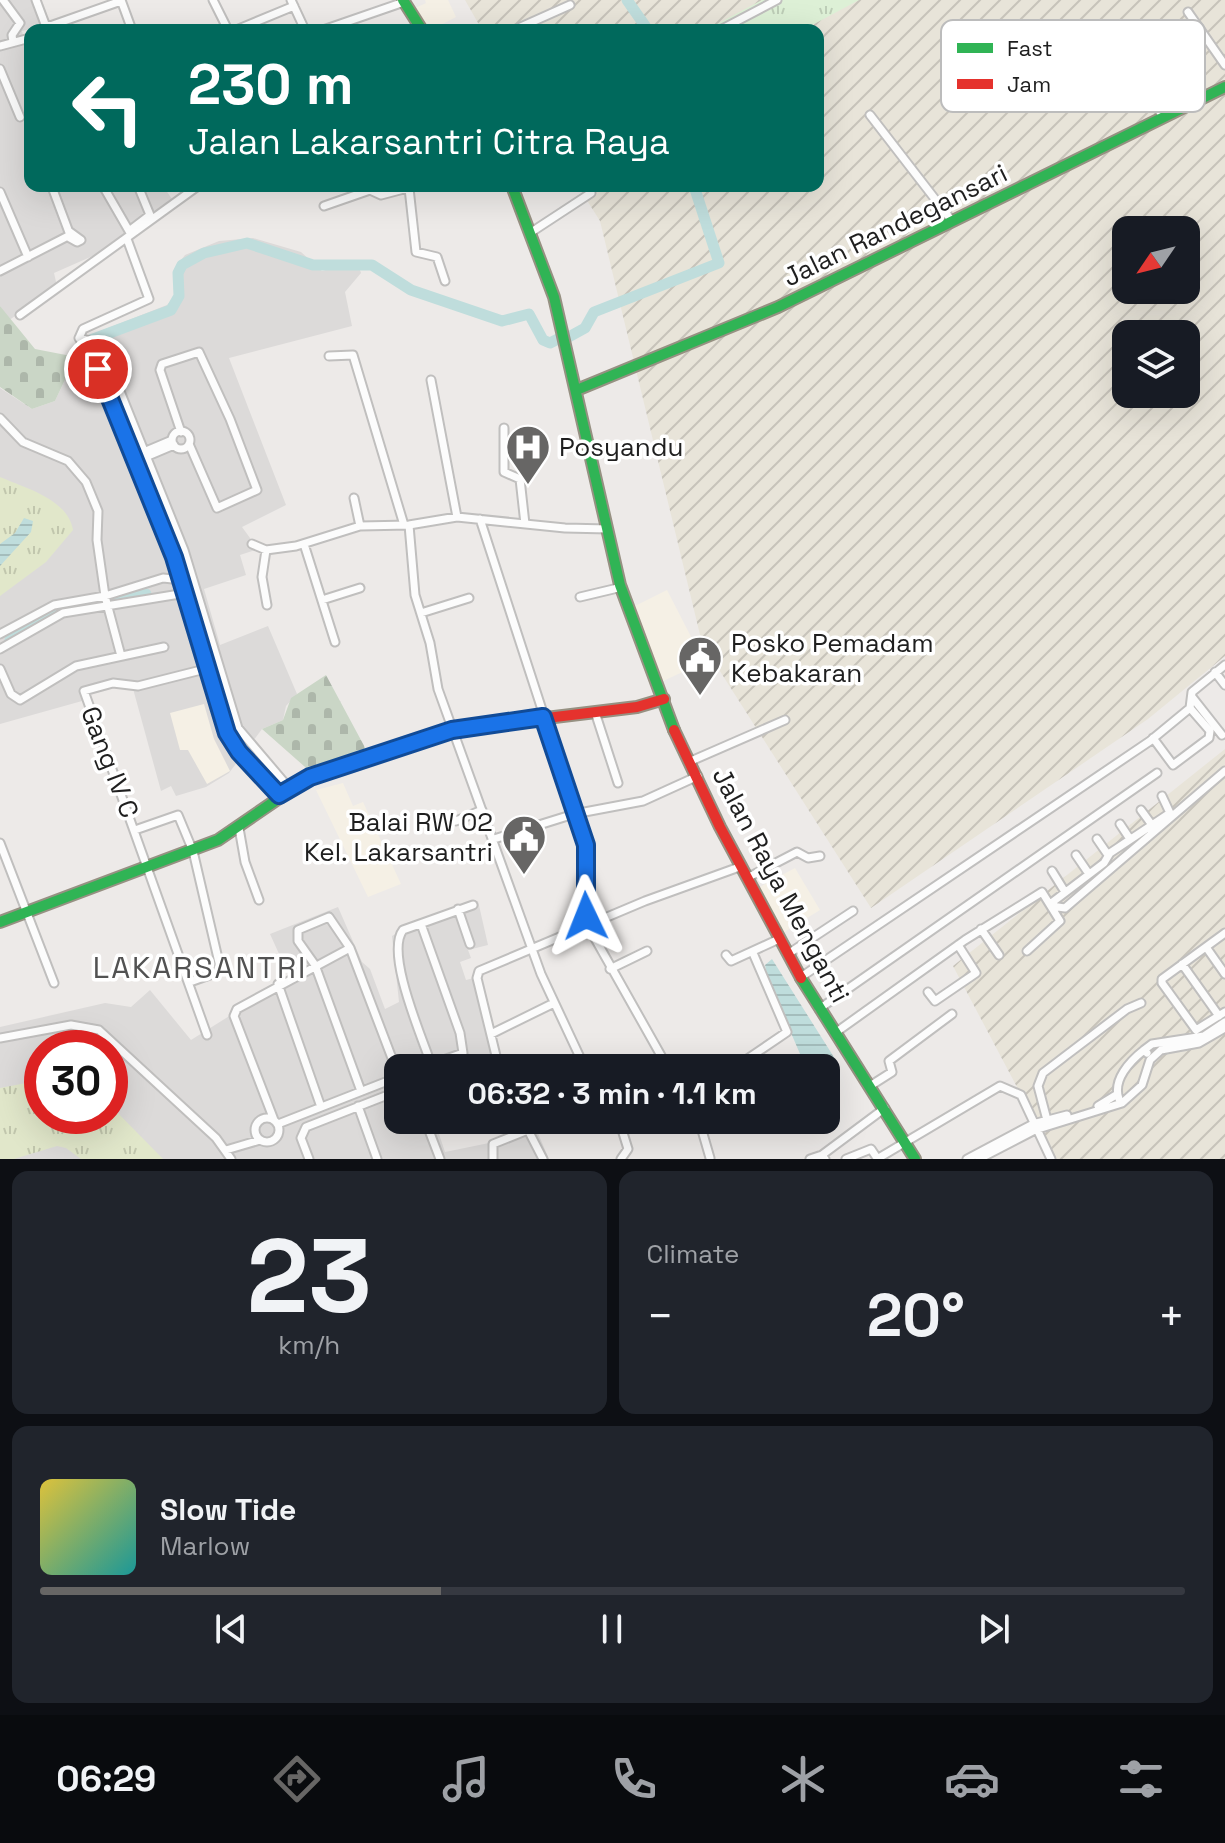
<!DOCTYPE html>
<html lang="en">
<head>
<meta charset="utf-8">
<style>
  body { margin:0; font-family:"Space Grotesk",sans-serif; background:#20242c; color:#f1f3f6; height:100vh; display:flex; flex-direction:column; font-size:30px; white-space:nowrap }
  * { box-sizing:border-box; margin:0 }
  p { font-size:26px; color:#9ea1a6 }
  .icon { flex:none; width:44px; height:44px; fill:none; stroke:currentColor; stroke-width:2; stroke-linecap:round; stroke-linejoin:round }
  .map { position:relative; height:1159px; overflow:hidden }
  .sheet { display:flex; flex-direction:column; gap:12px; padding:12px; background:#0d0f14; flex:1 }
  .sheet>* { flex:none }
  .guide { position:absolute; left:24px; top:24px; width:800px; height:168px; border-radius:16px; box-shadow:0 8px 32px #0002; background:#00695c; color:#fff; overflow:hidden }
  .needle { width:52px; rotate:235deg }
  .fabs { position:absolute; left:1112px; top:216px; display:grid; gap:16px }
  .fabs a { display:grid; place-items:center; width:88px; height:88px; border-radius:16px; background:#171b24; box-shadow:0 8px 32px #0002; font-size:40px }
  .speed { position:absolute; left:24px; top:1030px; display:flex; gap:16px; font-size:40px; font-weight:700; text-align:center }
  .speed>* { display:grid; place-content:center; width:104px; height:104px; border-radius:50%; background:#171b24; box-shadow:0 8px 32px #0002; line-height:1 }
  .speed .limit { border:12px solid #d22; background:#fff; color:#111 }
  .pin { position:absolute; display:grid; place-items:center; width:68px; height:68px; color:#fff; margin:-34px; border:4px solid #fff; border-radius:50%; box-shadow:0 2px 8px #0007 }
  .me { position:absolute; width:88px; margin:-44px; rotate:358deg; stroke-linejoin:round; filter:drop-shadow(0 0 6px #0008) }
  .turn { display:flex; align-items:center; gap:28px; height:168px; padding:0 32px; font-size:36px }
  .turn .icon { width:104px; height:104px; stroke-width:2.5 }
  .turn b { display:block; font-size:56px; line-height:68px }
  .big { font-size:60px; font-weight:700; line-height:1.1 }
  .sheet .widget { flex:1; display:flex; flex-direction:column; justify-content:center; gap:12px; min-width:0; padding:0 28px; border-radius:16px; background:#20242c }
  .sheet .dial { align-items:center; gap:0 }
  .dial b { font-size:104px; line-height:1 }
  .song { display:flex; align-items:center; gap:24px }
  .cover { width:96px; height:96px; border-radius:12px; background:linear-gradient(135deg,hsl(50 70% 55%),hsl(180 70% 35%)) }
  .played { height:8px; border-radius:4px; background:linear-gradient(90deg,#676665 35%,#363941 35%) }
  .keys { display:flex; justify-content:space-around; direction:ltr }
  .heat { display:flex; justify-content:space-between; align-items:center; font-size:44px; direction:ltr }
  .sheet .tiles { flex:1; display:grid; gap:12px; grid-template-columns:1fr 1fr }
  .widget:last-child { grid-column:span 2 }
  .trip { position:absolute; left:384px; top:1054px; width:456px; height:80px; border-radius:16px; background:#171b24; box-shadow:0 8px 32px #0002; font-weight:700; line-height:80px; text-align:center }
  .dock { display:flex; height:128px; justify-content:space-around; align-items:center; background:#090b0e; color:#9ea1a6 }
  .dock .icon { width:56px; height:56px }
  .dock .current { color:#676665 }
  .dock b { font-size:36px; color:#f1f3f6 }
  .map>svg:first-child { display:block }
</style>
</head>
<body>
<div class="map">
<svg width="1225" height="1159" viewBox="0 0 1225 1159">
  <defs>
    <pattern id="farmland-furrows" width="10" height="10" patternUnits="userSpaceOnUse" patternTransform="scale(2)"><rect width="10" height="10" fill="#e8e4d9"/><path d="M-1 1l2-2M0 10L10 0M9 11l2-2" fill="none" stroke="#c7c3ba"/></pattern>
    <pattern id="grass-tufts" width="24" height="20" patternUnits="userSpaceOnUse" patternTransform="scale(2)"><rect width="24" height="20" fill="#e1e7ca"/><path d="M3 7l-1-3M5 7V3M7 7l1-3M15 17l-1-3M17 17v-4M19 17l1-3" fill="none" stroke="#c1c6ad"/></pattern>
    <pattern id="cemetery-stones" width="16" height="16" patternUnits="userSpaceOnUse" patternTransform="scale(2)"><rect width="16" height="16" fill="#cad6c6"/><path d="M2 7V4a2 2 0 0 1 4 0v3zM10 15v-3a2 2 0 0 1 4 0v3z" fill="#adb7aa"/></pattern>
    <pattern id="park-tufts" width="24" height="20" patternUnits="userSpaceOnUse" patternTransform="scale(2)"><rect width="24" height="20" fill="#ddf0d6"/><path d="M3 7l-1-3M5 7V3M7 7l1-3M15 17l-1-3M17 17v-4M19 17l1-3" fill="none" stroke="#bdcdb7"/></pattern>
    <pattern id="water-rules" width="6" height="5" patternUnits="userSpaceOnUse" patternTransform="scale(2)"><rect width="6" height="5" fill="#bfdddc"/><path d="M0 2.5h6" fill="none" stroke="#a4bdbc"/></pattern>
  </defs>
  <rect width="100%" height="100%" fill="#edeae8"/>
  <!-- residential -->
  <path fill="#dcdad9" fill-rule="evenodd" d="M 0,0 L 34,0 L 44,26 L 22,31 L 23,36 L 30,35 L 30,186 L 163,186 L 174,202 L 104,251 L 54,273 L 57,286 L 8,321 L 0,306 Z
    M 253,238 L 301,252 L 322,271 L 357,261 L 361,273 L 345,292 L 352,326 L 229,358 L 286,505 L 242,527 L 258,549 L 240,555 L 246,575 L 204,589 L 220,645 L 268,626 L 297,694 L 286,706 L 283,720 L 262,729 L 229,773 L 206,787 L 176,796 L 171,786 L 161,791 L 132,685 L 80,688 L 82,701 L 0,724 L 0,388 L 32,409 L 55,401 L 85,337 L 167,305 L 176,295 L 176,267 L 185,255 L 219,241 Z
    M 478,901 L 488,945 L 468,950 L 471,958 L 460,962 L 466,980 L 474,978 L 494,1068 L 398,1068 L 398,1120 L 454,1120 L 437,1128 L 445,1152 L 494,1142 L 534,1124 L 549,1159 L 0,1159 L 0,1027 L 105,1003 L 131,1007 L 150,990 L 191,1040 L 290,978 L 270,934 L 338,907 L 362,962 L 370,969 L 385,1009 L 399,1002 L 392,936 L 421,919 ZM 42,1048 L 110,1048 L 110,1116 L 42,1116 Z"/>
  <!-- education -->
  <path fill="#f5f0e5" d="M 425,0 L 448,0 L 456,17 L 431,30 L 422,30 L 411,10 L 426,3 Z
    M 667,590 L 704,662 L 659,683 L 629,609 Z
    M 204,704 L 214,739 L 230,771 L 207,784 L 188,750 L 180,750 L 170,713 Z
    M 343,783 L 353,806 L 363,802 L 401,884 L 368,897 L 316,790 Z
    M 795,868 L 820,910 L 783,933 L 756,889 Z"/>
  <!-- farmland -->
  <path fill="url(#farmland-furrows)" fill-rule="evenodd" d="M 465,0 L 1225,0 L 1225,656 L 1148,719 L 871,908 L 702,643 L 600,221 L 578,186 L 818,186 L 818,30 L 482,30 ZM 1126,230 L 1186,230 L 1186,290 L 1126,290 ZM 1126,334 L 1186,334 L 1186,394 L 1126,394 Z
    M 1225,749 L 1225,1159 L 1055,1159 L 953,966 Z"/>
  <!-- grass -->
  <path fill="url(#grass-tufts)" d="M 0,477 C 25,488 68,499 73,530 L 46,562 L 0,596 Z
    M 42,1080 L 42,1116 L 110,1116 L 110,1105 L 163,1159 L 81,1159 L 66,1148 L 57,1146 L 14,1159 L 0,1159 L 0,1088 Z"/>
  <!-- cemetery -->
  <path fill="url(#cemetery-stones)" d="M 0,306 L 35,349 L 66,355 L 78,352 L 55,401 L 32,409 L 0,387 Z
    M 326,675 L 369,755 L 313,774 L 262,729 L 283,720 L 291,698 Z"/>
  <!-- park -->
  <path fill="url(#park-tufts)" d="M 762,0 L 859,0 L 803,30 L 706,30 Z"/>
  <!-- water -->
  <path fill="url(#water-rules)" d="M 24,518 L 33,521 L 31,532 L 0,566 L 0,544 L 15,533 Z
    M 772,959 L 837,1062 L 839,1074 L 826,1079 L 826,1068 L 806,1068 L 768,979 L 765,965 Z"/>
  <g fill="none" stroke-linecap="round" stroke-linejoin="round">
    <!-- river -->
    <path stroke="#bfdddc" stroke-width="11" d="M 627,0 L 648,30
      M 565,339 L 585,328 L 594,312 L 719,263 L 694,186
      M 88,341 L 171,310 L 179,296 L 178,273 L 182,265 L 204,253 L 247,243 L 313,265 L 372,265 L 411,290 L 502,321 L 529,314 L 543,340 L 550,343 L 558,339
      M 86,348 L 99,361 L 188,583
      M 114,601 L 146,594
      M 10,640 L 53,614 L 99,603"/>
    <!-- street casing -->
    <g stroke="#c0bfbe" stroke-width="11">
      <path id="street" d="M 3,0 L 20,23 L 12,35 L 13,42
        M 36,0 L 45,24 L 50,26 L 121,1
        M 121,0 L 132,30
        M 213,0 L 228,30
        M 291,0 L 305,30
        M 1188,12 L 1225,65
        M 236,30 L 294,6
        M 323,30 L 404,2
        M 514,30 L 570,5
        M 720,30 L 777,0
        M 1096,33 L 1164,117
        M 0,46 L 30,38
        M 0,69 L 20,117
        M 870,115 L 952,221
        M 103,186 L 129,231 L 150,215 L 138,186
        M 409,188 L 416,252 L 437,257 L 445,281
        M 0,192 L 28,257
        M 324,206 L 370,190 L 381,195 L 415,186
        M 533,231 L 591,193
        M 68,237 L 77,242 L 81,240 L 70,232
        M 0,271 L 70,235 L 52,187
        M 20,315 L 198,186
        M 79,338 L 101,344 L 184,550 L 238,728 L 289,788
        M 79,338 L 93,359 L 174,557 L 227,733 L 239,752 L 279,795
        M 79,338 L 83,329 L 149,299 L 127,239
        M 329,356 L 353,355 L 404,525
        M 431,380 L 457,517
        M 0,418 L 23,442 L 68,461 L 86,482 L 98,511 L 97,540 L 105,596 L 121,656
        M 504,428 L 504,472 L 520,479 L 525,524
        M172 440a9 9 0 1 1 18 0a9 9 0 1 1-18 0Z
        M 181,432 L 160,370 L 162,364 L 199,352 L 230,419 L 257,490 L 217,508 L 189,444
        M 146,451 L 172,440
        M 148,456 L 174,445
        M 354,498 L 360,526
        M 480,519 L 586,845 L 588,926 L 668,1068
        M 409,525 L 415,595 L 430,643 L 438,689 L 541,974 L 585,1068
        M 252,544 L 266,550 L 296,546 L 360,526 L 409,525 L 457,517 L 565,528 L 608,529
        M 304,544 L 335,642
        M 266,550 L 262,577 L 267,605
        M 580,597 L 622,587
        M 322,600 L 360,588
        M 421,613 L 469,598
        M 0,634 L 54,605 L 105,596 L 163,578 L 182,580
        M 0,649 L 63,613 L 186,593
        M 0,669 L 11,694 L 20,700 L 76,666 L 164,647
        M 1215,672 L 1225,685
        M 1192,697 L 1222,735
        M 595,712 L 618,783
        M 1153,738 L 1173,765 L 1209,738 L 1210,731 L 1190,708
        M 691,761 L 785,720
        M 1141,810 L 1152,825
        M 456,821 L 482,810
        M 1120,824 L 1130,839
        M 239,828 L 245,862 L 259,900
        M 135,830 L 178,815 L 193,851 L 220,967 L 218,972 L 190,982
        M 494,839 L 574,814 L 643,801 L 698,776
        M 1097,839 L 1108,855
        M 0,843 L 54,983
        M 1076,855 L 1089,874
        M 1052,871 L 1065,892
        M 747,878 L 797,852 L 808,858 L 820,856
        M 1050,904 L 1104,863 L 1110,853 L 1170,813 L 1162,796
        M 1051,906 L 1065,908 L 1225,771
        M 458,909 L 470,944
        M 981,929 L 999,955
        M 1225,933 L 1162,979 L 1162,983 L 1196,1030 L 1225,1012
        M 1206,947 L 1225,974
        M 350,948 L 329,917 L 298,930 L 298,941 L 315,965 L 361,1091
        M 788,954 L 853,911
        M 726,955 L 731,961 L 779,939
        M 1182,964 L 1219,1016
        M 610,969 L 647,951
        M 801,977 L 1150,741 L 1190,708 L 1192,692 L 1225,665
        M 278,984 L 321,1107
        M 928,992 L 935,1001 L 976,973 L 958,945
        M 819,1009 L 1157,773
        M 835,1033 L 965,940 L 1042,892 L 1060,921 L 1027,951
        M 491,1034 L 554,1003
        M 207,1035 L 84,691 L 113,683 L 138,686 L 209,668
        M 0,1038 L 71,1025 L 99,1030 L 216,1138 L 231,1159
        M 1144,1050 L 1152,1044 L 1204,1036 L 1225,1022
        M 431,1064 C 422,1037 385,953 403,930 L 473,905
        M 421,1068 L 463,1053 L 460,1033 L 421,924
        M 499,1068 L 477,978 L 479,971 L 645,901 L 742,866
        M 734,1068 L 787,1032 L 753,953
        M 870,1086 L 892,1072 L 889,1061 L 952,1014
        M 1119,1099 C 1112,1080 1130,1061 1144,1050 L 1147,1053
        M 358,1106 L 377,1159
        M 1098,1106 L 1116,1095
        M255 1130a12 12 0 1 1 24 0a12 12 0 1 1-24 0Z
        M 274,1120 L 234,1016 L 237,1009 L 350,948 L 398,1074
        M 425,1120 L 440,1159
        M 619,1120 L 628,1149 L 621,1159
        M 699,1120 L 710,1158
        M 1047,1120 L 1038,1086 L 1043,1073 L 1127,1009 L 1141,1003
        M 278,1124 L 398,1077
        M 622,1127 L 648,1120
        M 226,1150 L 260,1140
        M 822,1155 L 885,1108
        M 309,1159 L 301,1138 L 306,1127 L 398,1091
        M 493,1159 L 493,1144 L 528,1130 L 543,1159
        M 810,1159 L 822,1155 L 825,1159
        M 846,1159 L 871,1149 L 877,1158
        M 877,1159 L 1000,1086 L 1021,1095 L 1051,1159
        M 967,1159 L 1033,1124 L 1067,1115
        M 979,1159 L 1035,1130 L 1122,1103 L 1142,1085 L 1150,1060 L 1161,1050 L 1199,1043 L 1225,1028"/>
    </g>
    <!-- fast casing -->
    <g stroke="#969182" stroke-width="14">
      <path id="fast" d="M 403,0 L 422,30
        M 512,186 L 554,297 L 620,585 L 674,730
        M 579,389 L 778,307 L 1225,87
        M 0,922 L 218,840 L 310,777 L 452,730 L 497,724
        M 801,978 L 915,1159"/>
    </g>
    <!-- jam casing -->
    <g stroke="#969182" stroke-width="14">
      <path id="jam" d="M 497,724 L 637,707 L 664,699
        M 674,730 L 720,827 L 801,978"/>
    </g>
    <!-- street -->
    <use href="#street" stroke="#fcfcfc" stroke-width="7"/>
    <!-- fast -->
    <use href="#fast" stroke="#30b455" stroke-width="10"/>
    <!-- jam -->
    <use href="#jam" stroke="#e5322d" stroke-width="10"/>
  </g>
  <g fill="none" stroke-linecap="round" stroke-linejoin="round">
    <!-- route casing -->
    <g stroke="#114b97" stroke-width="20">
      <path id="route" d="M 98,369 L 174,557 L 227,733 L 239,752 L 279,795 L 310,777 L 452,730 L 543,717 L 586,845 L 586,916"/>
    </g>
    <!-- route -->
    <use href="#route" stroke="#1a73e8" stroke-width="14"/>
  </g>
  <!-- icons -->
  <defs>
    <g id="hospital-pin" transform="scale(2.3)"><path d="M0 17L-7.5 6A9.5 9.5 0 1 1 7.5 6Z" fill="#676665" stroke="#fff"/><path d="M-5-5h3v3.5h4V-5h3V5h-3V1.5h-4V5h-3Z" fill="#fff"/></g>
    <g id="civic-pin" transform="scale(2.3)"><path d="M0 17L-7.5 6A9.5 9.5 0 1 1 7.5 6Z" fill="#676665" stroke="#fff"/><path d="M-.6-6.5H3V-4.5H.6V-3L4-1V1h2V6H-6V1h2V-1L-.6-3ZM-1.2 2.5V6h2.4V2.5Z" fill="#fff"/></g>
  </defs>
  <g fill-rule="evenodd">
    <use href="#hospital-pin" x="528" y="447"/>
    <use href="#civic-pin" x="700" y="658"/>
    <use href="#civic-pin" x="524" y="837"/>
  </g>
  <g text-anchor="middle" stroke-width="7" stroke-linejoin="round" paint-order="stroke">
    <!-- street labels -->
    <g font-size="26" fill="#1f1f1f" stroke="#fff">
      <text transform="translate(895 225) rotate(-26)" y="9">Jalan Randegansari</text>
      <text transform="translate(110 762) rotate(69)" y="9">Gang IV C</text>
      <text transform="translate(781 885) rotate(62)" y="9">Jalan Raya Menganti</text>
    </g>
    <!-- poi labels -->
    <g font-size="26" fill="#1f1f1f" stroke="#fff" text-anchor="start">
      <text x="559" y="456">Posyandu</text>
      <text x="731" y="652">Posko Pemadam<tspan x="731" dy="30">Kebakaran</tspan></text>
      <text x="493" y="831" text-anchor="end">Balai RW 02<tspan x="493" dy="30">Kel. Lakarsantri</tspan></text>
    </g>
    <!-- quarter labels -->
    <g font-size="30" letter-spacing="2" fill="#525252" stroke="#fff">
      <text x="200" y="978">LAKARSANTRI</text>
    </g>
  </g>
  <!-- legend -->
  <rect x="941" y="20" width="264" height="92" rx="12" fill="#fff" stroke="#bcbcbc" stroke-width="2"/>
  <rect x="957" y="43" width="36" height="10" fill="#30b455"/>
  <rect x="957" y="79" width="36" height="10" fill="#e5322d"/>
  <g font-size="22" fill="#1f1f1f">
    <text x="1007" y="56">Fast</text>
    <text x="1007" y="92">Jam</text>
  </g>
</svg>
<div class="fabs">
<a><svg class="needle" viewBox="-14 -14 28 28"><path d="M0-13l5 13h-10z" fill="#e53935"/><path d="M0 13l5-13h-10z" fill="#9ea1a6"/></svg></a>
<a><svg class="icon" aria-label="layers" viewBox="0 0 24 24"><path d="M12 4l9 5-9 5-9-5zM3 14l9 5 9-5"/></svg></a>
</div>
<div class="speed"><div class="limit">30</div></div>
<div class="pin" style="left:98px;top:369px;background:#d93025"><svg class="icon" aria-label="arrive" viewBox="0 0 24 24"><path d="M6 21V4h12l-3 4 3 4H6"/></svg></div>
<svg class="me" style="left:586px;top:916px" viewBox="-20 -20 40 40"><path d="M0-17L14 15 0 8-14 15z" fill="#1a73e8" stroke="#fff" stroke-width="4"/></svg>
<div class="trip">06:32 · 3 min · 1.1 km</div>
<div class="guide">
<div class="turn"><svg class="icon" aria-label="left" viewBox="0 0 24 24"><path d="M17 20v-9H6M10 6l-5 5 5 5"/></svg><div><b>230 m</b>Jalan Lakarsantri Citra Raya</div></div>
</div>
</div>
<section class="sheet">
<div class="tiles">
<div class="widget dial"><b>23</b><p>km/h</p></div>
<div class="widget"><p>Climate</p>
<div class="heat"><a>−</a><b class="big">20°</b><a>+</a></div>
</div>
<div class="widget">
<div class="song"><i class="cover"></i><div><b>Slow Tide</b><p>Marlow</p></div></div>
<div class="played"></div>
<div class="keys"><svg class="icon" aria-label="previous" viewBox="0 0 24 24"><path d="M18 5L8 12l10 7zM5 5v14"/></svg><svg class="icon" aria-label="pause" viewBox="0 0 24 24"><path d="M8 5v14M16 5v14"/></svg><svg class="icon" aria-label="next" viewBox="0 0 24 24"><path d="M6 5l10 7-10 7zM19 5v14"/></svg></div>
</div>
</div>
</section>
<nav class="dock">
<b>06:29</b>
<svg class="icon current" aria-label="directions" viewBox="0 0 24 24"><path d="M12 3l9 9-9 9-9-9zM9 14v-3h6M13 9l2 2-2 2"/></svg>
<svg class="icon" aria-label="music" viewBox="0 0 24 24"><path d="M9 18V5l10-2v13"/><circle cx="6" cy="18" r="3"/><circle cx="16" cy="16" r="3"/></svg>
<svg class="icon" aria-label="phone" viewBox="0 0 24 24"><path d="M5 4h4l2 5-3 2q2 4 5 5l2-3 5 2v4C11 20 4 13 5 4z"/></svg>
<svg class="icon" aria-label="climate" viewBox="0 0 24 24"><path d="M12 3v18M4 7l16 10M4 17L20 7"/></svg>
<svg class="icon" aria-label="car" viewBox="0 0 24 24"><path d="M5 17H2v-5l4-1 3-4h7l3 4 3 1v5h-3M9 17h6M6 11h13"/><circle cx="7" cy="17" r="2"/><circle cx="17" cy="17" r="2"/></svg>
<svg class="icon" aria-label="filters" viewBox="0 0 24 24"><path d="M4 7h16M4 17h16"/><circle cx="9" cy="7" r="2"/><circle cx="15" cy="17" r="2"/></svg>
</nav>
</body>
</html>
